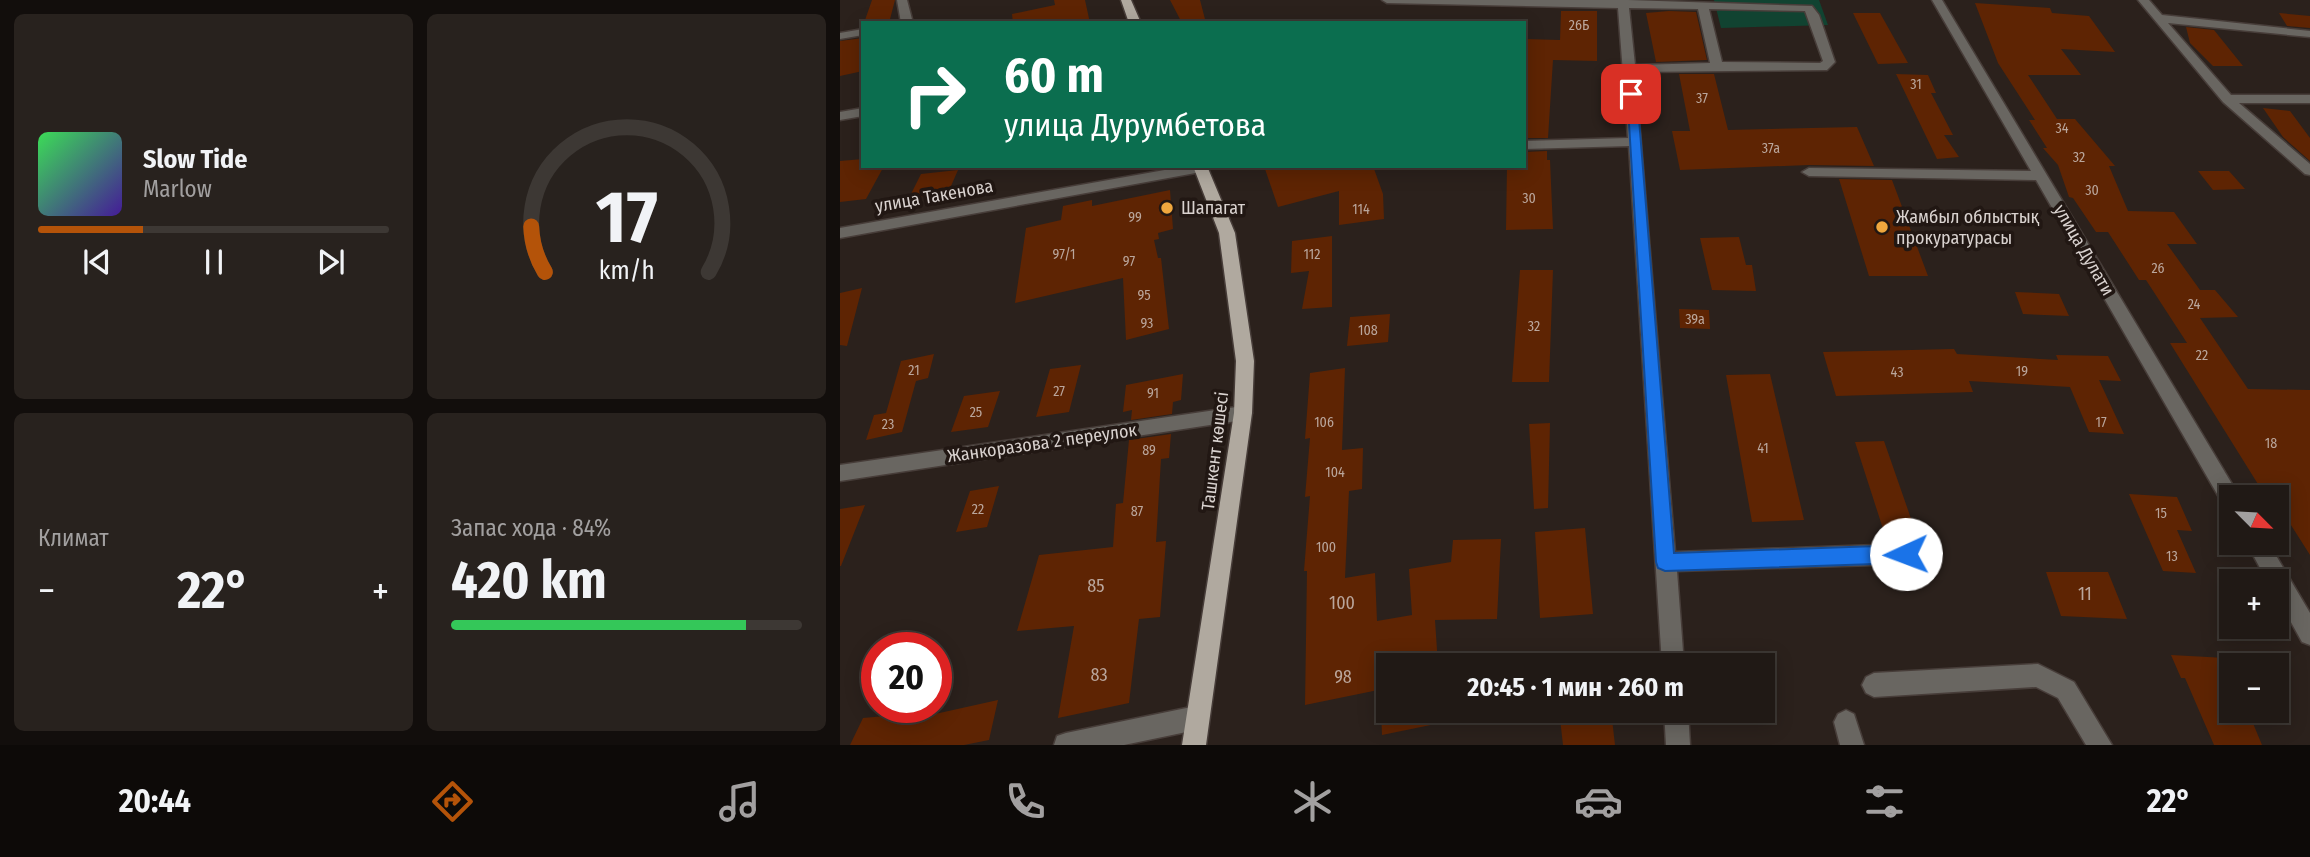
<!DOCTYPE html>
<html lang="ru">
<head>
<meta charset="utf-8">
<style>
  body { margin:0; font-family:"Fira Sans Condensed",sans-serif; background:#28221e; color:#f1f3f6; height:100vh; display:flex; flex-direction:column; font-size:26px; white-space:nowrap }
  * { box-sizing:border-box; margin:0 }
  p { font-size:23px; color:#a2a0a0 }
  .icon { flex:none; width:38px; height:38px; fill:none; stroke:currentColor; stroke-width:2; stroke-linecap:round; stroke-linejoin:round }
  .map { position:relative; flex:1; overflow:hidden }
  .panel { display:flex; flex-direction:column; gap:14px; padding:14px; background:#120e0c; width:840px }
  .panel>* { flex:none }
  .top-card { position:absolute; left:21px; top:21px; width:665px; height:147px; border-radius:0px; box-shadow:0 4px 18px #0003,0 0 0 2px #3d3834; background:#0b6e4f; color:#fff; overflow:hidden }
  .needle { width:46px; rotate:114deg }
  .tools { position:absolute; left:1379px; top:485px; display:grid; gap:14px }
  .tools a { display:grid; place-items:center; width:70px; height:70px; border-radius:0px; background:#201915; box-shadow:0 4px 18px #0003,0 0 0 2px #3d3834; font-size:35px }
  .speed { position:absolute; left:21px; top:632px; display:flex; gap:14px; font-size:35px; font-weight:700; text-align:center }
  .speed>* { display:grid; place-content:center; width:91px; height:91px; border-radius:50%; background:#201915; box-shadow:0 4px 18px #0003,0 0 0 2px #3d3834; line-height:1 }
  .speed .limit { border:10px solid #d22; background:#fff; color:#111 }
  .pin { position:absolute; display:grid; place-items:center; width:60px; height:60px; color:#fff; margin:-30px; border-radius:14px; box-shadow:0 4px 10px #0006 }
  .me { position:absolute; width:77px; margin:-38px; rotate:268deg; stroke-linejoin:round; filter:drop-shadow(0 0 5px #0008) }
  .turn { display:flex; align-items:center; gap:24px; height:147px; padding:0 28px; font-size:32px }
  .turn .icon { width:91px; height:91px; stroke-width:2.5 }
  .turn b { display:block; font-size:49px; line-height:60px }
  .big { font-size:52px; font-weight:700; line-height:1.1 }
  .panel .card { flex:1; display:flex; flex-direction:column; justify-content:center; gap:10px; min-width:0; padding:0 24px; border-radius:10px; background:#28221e }
  .panel .dial { align-items:center; gap:0 }
  .dial svg { height:182px; overflow:visible; fill:none; stroke:#3d3834; stroke-width:7; stroke-linecap:round; text-anchor:middle }
  .dial text { fill:#f1f3f6; stroke:none }
  .song { display:flex; align-items:center; gap:21px }
  .cover { width:84px; height:84px; border-radius:10px; background:linear-gradient(135deg,hsl(130 70% 55%),hsl(260 70% 35%)) }
  .played { height:7px; border-radius:4px; background:linear-gradient(90deg,#b45309 30%,#3d3834 30%) }
  .keys { display:flex; justify-content:space-around; direction:ltr }
  .heat { display:flex; justify-content:space-between; align-items:center; font-size:38px; direction:ltr }
  .charge { height:10px; border-radius:5px; background:linear-gradient(90deg,#34c759 84%,#3d3834 0) }
  .panel .tiles { flex:1; display:grid; gap:14px; grid-template-columns:repeat(2,1fr) }
  .trip { position:absolute; left:536px; top:653px; width:399px; height:70px; border-radius:0px; background:#201915; box-shadow:0 4px 18px #0003,0 0 0 2px #3d3834; font-weight:700; line-height:70px; text-align:center }
  .tab-bar { display:flex; height:112px; justify-content:space-around; align-items:center; background:#0d0a08; color:#a2a0a0 }
  .tab-bar .icon { width:49px; height:49px }
  .tab-bar .on { color:#b45309 }
  .tab-bar b { font-size:32px; color:#f1f3f6 }
  main { display:flex; flex:1; min-height:0 }
  .map>svg:first-child { display:block }
</style>
</head>
<body>
<main>
<section class="panel">
<div class="tiles">
<div class="card">
<div class="song"><i class="cover"></i><div><b>Slow Tide</b><p>Marlow</p></div></div>
<div class="played"></div>
<div class="keys"><svg class="icon" aria-label="previous" viewBox="0 0 24 24"><path d="M18 5L8 12l10 7zM5 5v14"/></svg><svg class="icon" aria-label="pause" viewBox="0 0 24 24"><path d="M8 5v14M16 5v14"/></svg><svg class="icon" aria-label="next" viewBox="0 0 24 24"><path d="M6 5l10 7-10 7zM19 5v14"/></svg></div>
</div>
<div class="card dial"><svg viewBox="0 0 100 80">
<path d="M14 69A42 42 0 1 1 86 69"/>
<path d="M14 69A42 42 0 0 1 8 49" stroke="#b45309"/>
<text x="50" y="56" font-size="32" font-weight="700">17</text>
<text x="50" y="72" font-size="11">km/h</text>
</svg></div>
<div class="card"><p>Климат</p>
<div class="heat"><a>−</a><b class="big">22°</b><a>+</a></div>
</div>
<div class="card"><p>Запас хода · 84%</p><b class="big">420 km</b><div class="charge"></div></div>
</div>
</section>
<div class="map">
<svg width="1470" height="745" viewBox="0 0 1470 745">
  <rect width="100%" height="100%" fill="#2b211c"/>
  <!-- green -->
  <path fill="#114331" d="M 874,0 L 979,0 L 988,25 L 881,28 Z"/>
  <!-- building -->
  <path fill="#5e2403" d="M 32,0 L 55,0 L 49,23 L 24,23 Z
    M 214,0 L 245,0 L 250,23 L 173,23 L 172,14 L 215,5 Z
    M 330,0 L 360,0 L 366,23 L 342,23 Z
    M 1135,3 L 1210,8 L 1212,13 L 1249,16 L 1275,52 L 1221,49 L 1241,75 L 1188,75 L 1217,119 L 1235,119 L 1275,166 L 1269,166 L 1288,211 L 1334,212 L 1357,244 L 1327,244 L 1360,290 L 1375,290 L 1398,317 L 1360,318 L 1408,389 L 1470,390 L 1470,555 L 1437,503 L 1437,497 L 1426,497 L 1330,343 L 1347,343 L 1306,280 L 1299,280 L 1268,232 L 1256,232 L 1233,198 L 1229,197 L 1218,165 L 1203,148 L 1207,148 L 1189,120 L 1195,120 L 1158,63 Z
    M 721,11 L 757,11 L 757,61 L 713,60 L 708,138 L 684,138 L 684,39 L 720,40 Z
    M 829,11 L 856,12 L 867,60 L 816,62 L 806,13 Z
    M 1013,13 L 1040,13 L 1068,63 L 1038,64 Z
    M 1439,13 L 1470,16 L 1470,28 L 1447,26 Z
    M 1346,27 L 1374,30 L 1403,66 L 1373,66 L 1350,43 Z
    M 23,38 L 23,71 L 0,76 L 0,41 Z
    M 839,74 L 874,74 L 888,130 L 1017,127 L 1034,166 L 969,165 L 840,170 L 832,131 L 850,131 Z
    M 1056,74 L 1088,75 L 1096,93 L 1091,93 L 1113,135 L 1104,135 L 1119,157 L 1097,159 Z
    M 1423,108 L 1450,111 L 1470,138 L 1470,161 L 1443,137 Z
    M 707,151 L 707,160 L 710,160 L 713,229 L 666,230 L 667,166 L 684,166 L 684,152 Z
    M 23,159 L 23,166 L 44,166 L 26,199 L 0,202 L 0,161 Z
    M 424,166 L 533,166 L 543,194 L 544,219 L 499,225 L 499,191 L 438,207 Z
    M 118,170 L 108,193 L 69,198 L 81,174 Z
    M 1358,171 L 1389,171 L 1405,189 L 1373,190 Z
    M 999,179 L 1052,180 L 1088,276 L 1029,276 Z
    M 330,190 L 333,229 L 318,233 L 319,239 L 314,240 L 318,258 L 321,258 L 329,329 L 286,340 L 283,278 L 175,303 L 186,228 L 221,220 L 223,206 L 252,200 L 252,206 Z
    M 492,236 L 492,307 L 462,309 L 469,271 L 451,273 L 452,241 Z
    M 899,237 L 906,265 L 912,265 L 916,291 L 872,290 L 860,238 Z
    M 680,270 L 713,270 L 709,382 L 672,382 Z
    M 22,288 L 7,346 L 0,345 L 0,293 Z
    M 1175,292 L 1219,294 L 1229,316 L 1183,314 Z
    M 839,309 L 869,310 L 870,329 L 840,328 Z
    M 550,314 L 548,342 L 507,346 L 510,317 Z
    M 1114,349 L 1117,354 L 1218,360 L 1216,355 L 1268,356 L 1281,381 L 1259,380 L 1284,434 L 1249,432 L 1230,387 L 1129,381 L 1133,392 L 996,396 L 983,352 Z
    M 94,354 L 88,378 L 76,381 L 62,432 L 26,440 L 34,415 L 46,413 L 61,361 Z
    M 241,365 L 229,412 L 196,417 L 210,369 Z
    M 505,368 L 502,450 L 523,448 L 522,489 L 509,491 L 505,578 L 535,573 L 537,621 L 572,615 L 569,569 L 611,562 L 613,540 L 661,539 L 657,619 L 595,620 L 598,665 L 548,665 L 548,688 L 465,705 L 467,571 L 464,571 L 470,496 L 465,497 L 470,438 L 465,439 L 470,373 Z
    M 343,374 L 341,400 L 333,402 L 332,414 L 291,420 L 292,410 L 283,412 L 286,385 Z
    M 930,374 L 964,520 L 912,522 L 886,375 Z
    M 160,391 L 148,427 L 111,432 L 124,396 Z
    M 710,423 L 708,508 L 694,509 L 689,424 Z
    M 331,434 L 329,458 L 321,459 L 316,542 L 326,541 L 320,617 L 299,619 L 289,703 L 218,718 L 234,626 L 177,631 L 199,555 L 273,547 L 276,504 L 283,503 L 289,440 Z
    M 1044,441 L 1076,533 L 1045,535 L 1015,442 Z
    M 159,486 L 147,527 L 116,532 L 130,491 Z
    M 1289,494 L 1337,497 L 1352,531 L 1337,530 L 1356,573 L 1323,571 Z
    M 25,505 L 1,566 L 0,566 L 0,509 Z
    M 745,528 L 753,614 L 700,618 L 695,532 Z
    M 1206,572 L 1268,572 L 1287,619 L 1221,616 Z
    M 1331,655 L 1386,658 L 1391,670 L 1391,715 L 1410,716 L 1422,745 L 1374,745 L 1345,678 L 1341,678 Z
    M 158,700 L 149,740 L 124,745 L 10,745 L 23,718 L 79,713 L 77,718 Z
    M 541,710 L 619,710 L 620,719 L 542,735 Z
    M 719,710 L 771,710 L 775,745 L 723,745 Z"/>
  <g fill="none" stroke-linecap="round" stroke-linejoin="round">
    <!-- minor casing -->
    <g stroke="#473d39" stroke-width="3">
      <path id="minor" d="M 57,0 L 67,0 L 73,23 L 61,23 Z
        M 542,0 L 788,0 L 972,6 L 979,15 L 995,62 L 987,70 L 795,72 L 835,552 L 1066,544 L 1073,547 L 1076,554 L 1073,561 L 1066,564 L 837,571 L 844,665 L 822,665 L 789,146 L 684,149 L 684,141 L 788,138 L 778,8 L 547,3 ZM 789,8 L 858,9 L 870,63 L 795,65 ZM 869,9 L 965,11 L 983,61 L 980,63 L 882,62 Z
        M 1092,0 L 1102,0 L 1398,494 L 1399,497 L 1391,497 L 1391,509 L 1384,506 L 1196,180 L 969,176 L 962,172 L 969,168 L 1191,171 Z
        M 1298,0 L 1309,0 L 1322,15 L 1470,31 L 1470,37 L 1328,23 L 1391,95 L 1470,95 L 1470,103 L 1399,103 L 1470,164 L 1470,175 L 1465,174 L 1383,102 Z
        M 23,29 L 23,35 L 0,39 L 0,33 Z
        M 23,108 L 23,116 L 0,120 L 0,112 Z
        M 347,166 L 368,168 L 361,172 L 0,238 L 0,228 Z
        M 403,406 L 409,408 L 412,413 L 409,418 L 403,420 L 0,481 L 0,465 Z
        M 1406,542 L 1428,542 L 1470,613 L 1470,645 L 1462,642 L 1437,597 L 1437,581 L 1427,581 Z
        M 1198,664 L 1234,682 L 1272,745 L 1246,745 L 1218,698 L 1196,687 L 1034,697 L 1026,693 L 1022,685 L 1026,677 L 1034,673 Z
        M 356,706 L 364,710 L 368,718 L 364,726 L 356,730 L 284,745 L 214,745 L 217,736 L 226,733 Z
        M 824,710 L 848,710 L 850,745 L 826,745 Z
        M 1006,710 L 1014,714 L 1024,745 L 1000,745 L 994,722 L 998,714 Z"/>
    </g>
    <!-- major casing -->
    <g stroke="#473d39" stroke-width="3">
      <path id="major" d="M 281,0 L 291,0 L 301,23 L 289,23 Z
        M 353,166 L 367,166 L 395,233 L 414,361 L 412,413 L 366,745 L 342,745 L 394,413 L 396,361 L 379,233 Z"/>
    </g>
    <!-- minor -->
    <use href="#minor" fill="#696661" fill-rule="evenodd"/>
    <!-- major -->
    <use href="#major" fill="#b0a99f" fill-rule="evenodd"/>
  </g>
  <!-- route -->
  <path fill="#1a73e8" stroke="#114b97" stroke-width="2" d="M 787,91 L 797,94 L 834,553 L 1066,545 L 1073,548 L 1076,554 L 1073,560 L 1066,563 L 825,571 L 818,568 L 816,562 Z"/>
  <!-- markers -->
  <g fill="#efa73e" stroke="#211713" stroke-width="2.5">
    <circle cx="327" cy="208" r="7"/>
    <circle cx="1042" cy="227" r="7"/>
  </g>
  <g text-anchor="middle" stroke-width="7" stroke-linejoin="round" paint-order="stroke">
    <!-- number labels -->
    <g font-size="14" fill="#baa69c">
      <text x="739" y="30">26Б</text>
      <text x="1076" y="89">31</text>
      <text x="862" y="103">37</text>
      <text x="1222" y="133">34</text>
      <text x="931" y="153">37а</text>
      <text x="1239" y="162">32</text>
      <text x="1252" y="195">30</text>
      <text x="689" y="203">30</text>
      <text x="521" y="214">114</text>
      <text x="295" y="222">99</text>
      <text x="224" y="259">97/1</text>
      <text x="472" y="259">112</text>
      <text x="289" y="266">97</text>
      <text x="1318" y="273">26</text>
      <text x="304" y="300">95</text>
      <text x="1354" y="309">24</text>
      <text x="855" y="324">39а</text>
      <text x="307" y="328">93</text>
      <text x="694" y="331">32</text>
      <text x="528" y="335">108</text>
      <text x="1362" y="360">22</text>
      <text x="74" y="375">21</text>
      <text x="1182" y="376">19</text>
      <text x="1057" y="377">43</text>
      <text x="219" y="396">27</text>
      <text x="313" y="398">91</text>
      <text x="136" y="417">25</text>
      <text x="484" y="427">106</text>
      <text x="1261" y="427">17</text>
      <text x="48" y="429">23</text>
      <text x="1431" y="448">18</text>
      <text x="923" y="453">41</text>
      <text x="309" y="455">89</text>
      <text x="495" y="477">104</text>
      <text x="138" y="514">22</text>
      <text x="297" y="516">87</text>
      <text x="1321" y="518">15</text>
      <text x="486" y="552">100</text>
      <text x="1332" y="561">13</text>
    </g>
    <!-- street labels -->
    <g font-size="18" fill="#d9d2cf" stroke="#211713">
      <text transform="translate(94 196) rotate(-10)" y="6">улица Такенова</text>
      <text transform="translate(1244 250) rotate(60)" y="6">улица Дулати</text>
      <text transform="translate(202 443) rotate(-8)" y="6">Жанкоразова 2 переулок</text>
      <text transform="translate(375 451) rotate(-83)" y="6">Ташкент көшесі</text>
    </g>
    <!-- poi labels -->
    <g font-size="18" fill="#d9d2cf" stroke="#211713" text-anchor="start">
      <text x="341" y="214">Шапагат</text>
      <text x="1056" y="223">Жамбыл облыстық<tspan x="1056" dy="21">прокуратурасы</tspan></text>
    </g>
    <!-- near-number labels -->
    <g font-size="18" fill="#baa69c">
      <text x="256" y="592">85</text>
      <text x="1245" y="600">11</text>
      <text x="502" y="609">100</text>
      <text x="259" y="681">83</text>
      <text x="503" y="683">98</text>
    </g>
  </g>
</svg>
<div class="tools">
<a><svg class="needle" viewBox="-14 -14 28 28"><path d="M0-13l5 13h-10z" fill="#e53935"/><path d="M0 13l5-13h-10z" fill="#a2a0a0"/></svg></a>
<a>+</a>
<a>−</a>
</div>
<div class="speed"><div class="limit">20</div></div>
<div class="pin" style="left:791px;top:94px;background:#d93025"><svg class="icon" aria-label="arrive" viewBox="0 0 24 24"><path d="M6 21V4h12l-3 4 3 4H6"/></svg></div>
<svg class="me" style="left:1066px;top:554px" viewBox="-20 -20 40 40"><circle r="19" fill="#fff"/><path d="M0-13L10 11 0 6-10 11z" fill="#1a73e8"/></svg>
<div class="trip">20:45 · 1 мин · 260 m</div>
<div class="top-card">
<div class="turn"><svg class="icon" aria-label="right" viewBox="0 0 24 24"><path d="M7 20v-9h11M14 6l5 5-5 5"/></svg><div><b>60 m</b>улица Дурумбетова</div></div>
</div>
</div>
</main>
<nav class="tab-bar">
<b>20:44</b>
<svg class="icon on" aria-label="directions" viewBox="0 0 24 24"><path d="M12 3l9 9-9 9-9-9zM9 14v-3h6M13 9l2 2-2 2"/></svg>
<svg class="icon" aria-label="music" viewBox="0 0 24 24"><path d="M9 18V5l10-2v13"/><circle cx="6" cy="18" r="3"/><circle cx="16" cy="16" r="3"/></svg>
<svg class="icon" aria-label="phone" viewBox="0 0 24 24"><path d="M5 4h4l2 5-3 2q2 4 5 5l2-3 5 2v4C11 20 4 13 5 4z"/></svg>
<svg class="icon" aria-label="climate" viewBox="0 0 24 24"><path d="M12 3v18M4 7l16 10M4 17L20 7"/></svg>
<svg class="icon" aria-label="car" viewBox="0 0 24 24"><path d="M5 17H2v-5l4-1 3-4h7l3 4 3 1v5h-3M9 17h6M6 11h13"/><circle cx="7" cy="17" r="2"/><circle cx="17" cy="17" r="2"/></svg>
<svg class="icon" aria-label="filters" viewBox="0 0 24 24"><path d="M4 7h16M4 17h16"/><circle cx="9" cy="7" r="2"/><circle cx="15" cy="17" r="2"/></svg>
<b>22°</b>
</nav>
</body>
</html>
